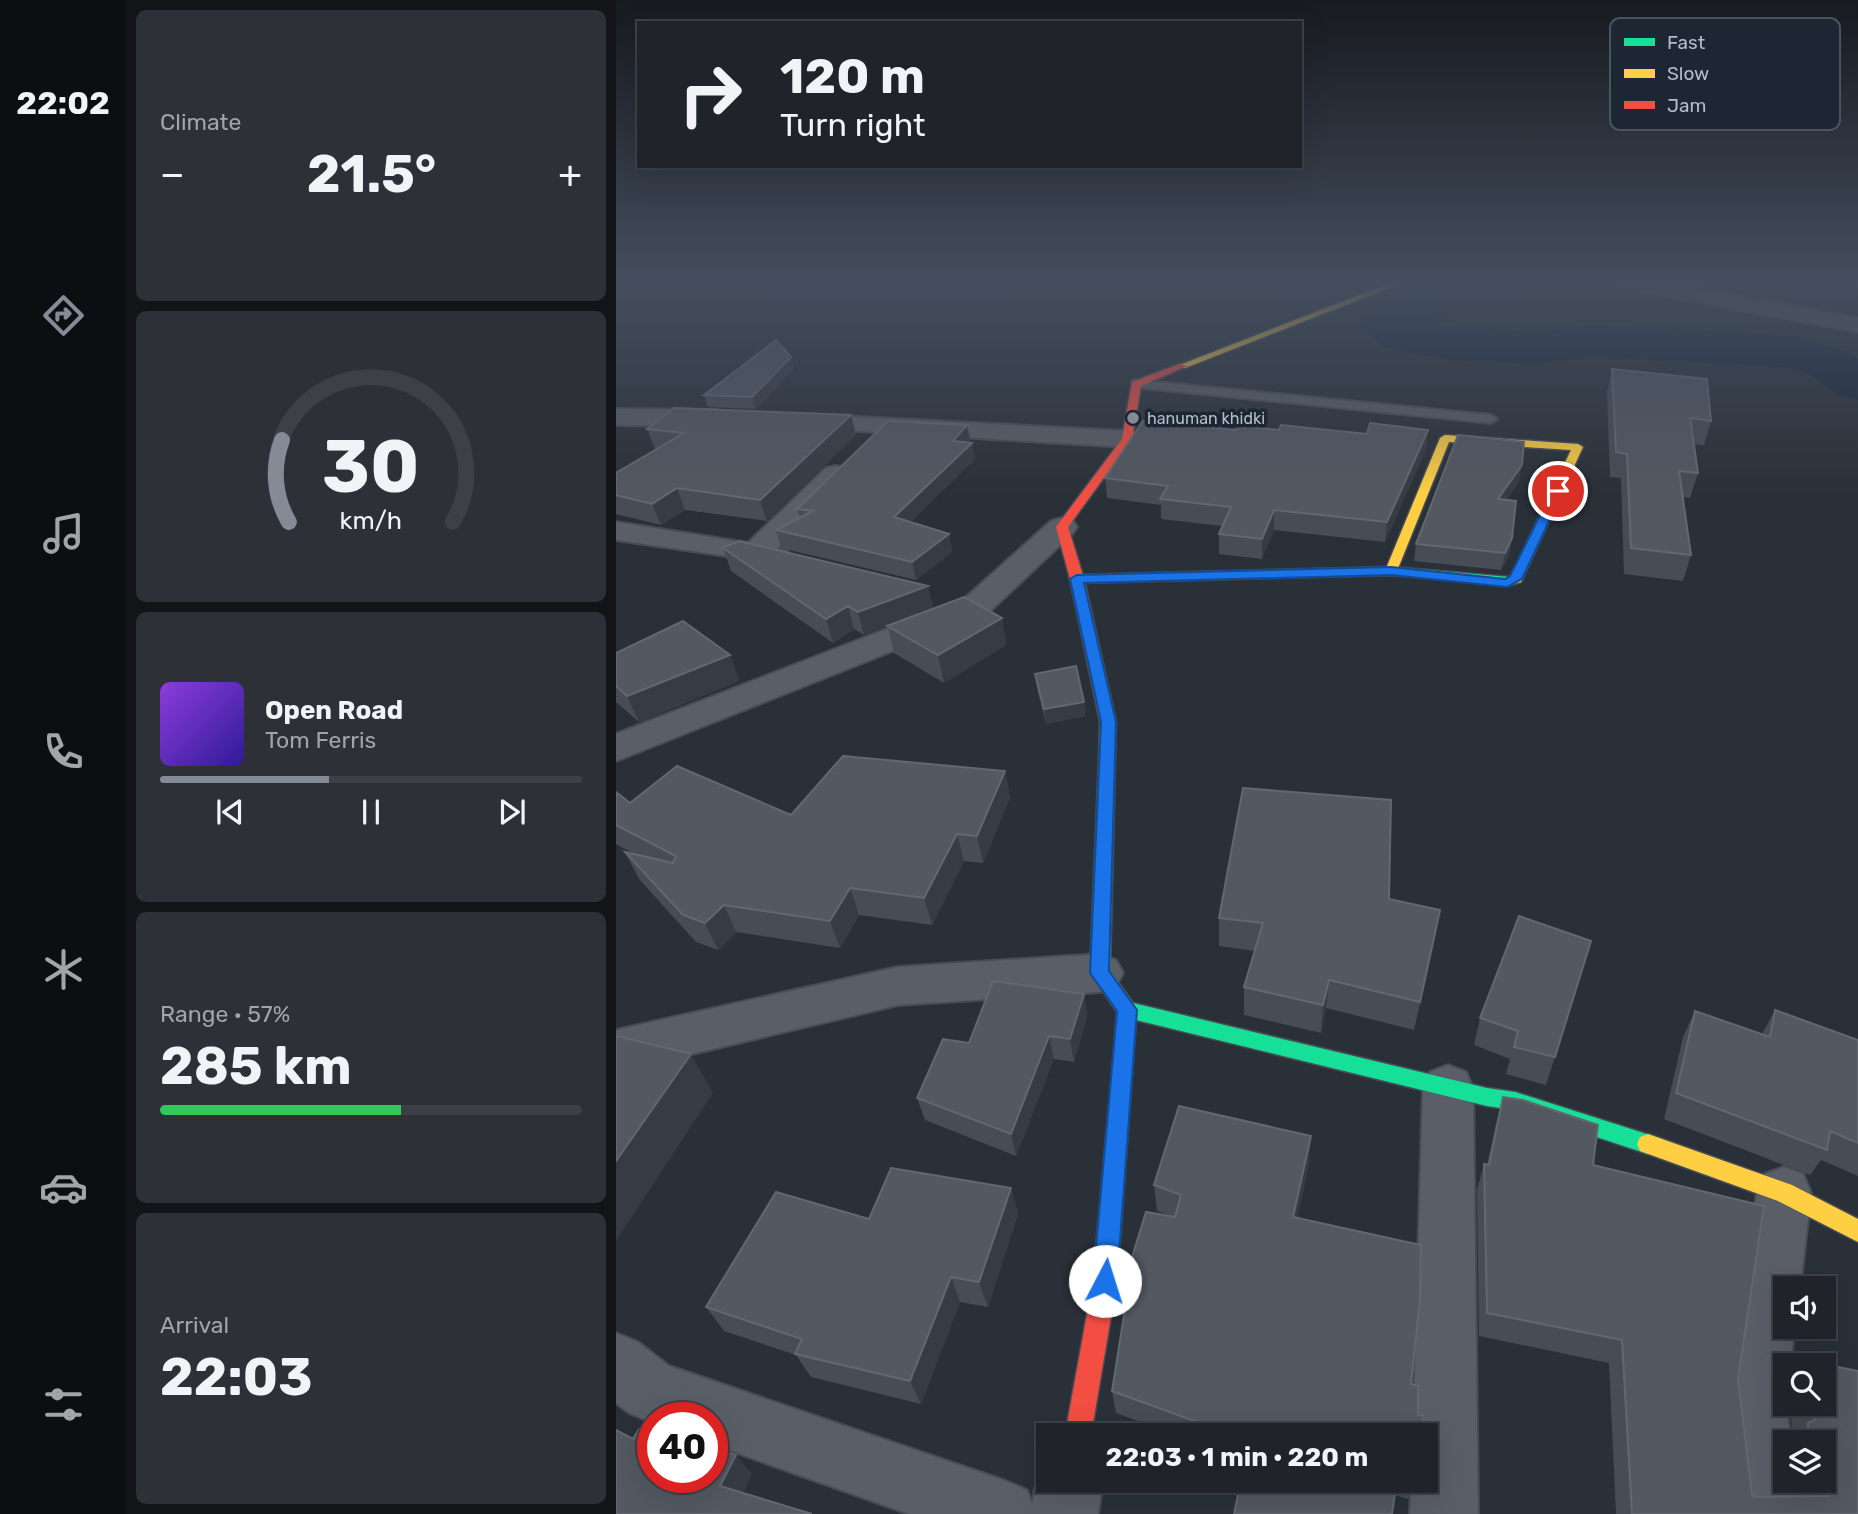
<!DOCTYPE html>
<html lang="en">
<head>
<meta charset="utf-8">
<style>
  body { margin:0; font-family:Rubik,sans-serif; background:#2d3036; color:#f1f3f6; height:100vh; display:flex; flex-direction:column; font-size:26px; white-space:nowrap }
  * { box-sizing:border-box; margin:0 }
  p { font-size:23px; color:#a2a4a8 }
  .icon { flex:none; width:38px; height:38px; fill:none; stroke:currentColor; stroke-width:2; stroke-linecap:round; stroke-linejoin:round }
  .map { position:relative; flex:1; overflow:hidden }
  .sheet { display:flex; flex-direction:column; gap:10px; padding:10px; background:#121417; width:490px }
  .sheet>* { flex:none }
  .hud { position:absolute; left:21px; top:21px; width:665px; height:147px; border-radius:0px; box-shadow:0 7px 28px #0002,0 0 0 2px #3d4147; background:#20242a; color:#f1f3f6; overflow:hidden }
  .buttons { position:absolute; left:1157px; top:1276px; display:grid; gap:14px }
  .buttons a { display:grid; place-items:center; width:63px; height:63px; border-radius:0px; background:#20242a; box-shadow:0 7px 28px #0002,0 0 0 2px #3d4147; font-size:35px }
  .speed { position:absolute; left:21px; top:1402px; display:flex; gap:14px; font-size:35px; font-weight:700; text-align:center }
  .speed>* { display:grid; place-content:center; width:91px; height:91px; border-radius:50%; background:#20242a; box-shadow:0 7px 28px #0002,0 0 0 2px #3d4147; line-height:1 }
  .speed .limit { border:10px solid #d22; background:#fff; color:#111 }
  .pin { position:absolute; display:grid; place-items:center; width:60px; height:60px; color:#fff; margin:-30px; border:4px solid #fff; border-radius:50%; box-shadow:0 2px 7px #0007 }
  .me { position:absolute; width:77px; margin:-38px; rotate:5deg; stroke-linejoin:round; filter:drop-shadow(0 0 5px #0008) }
  .turn { display:flex; align-items:center; gap:24px; height:147px; padding:0 28px; font-size:32px }
  .turn .icon { width:91px; height:91px; stroke-width:2.5 }
  .turn b { display:block; font-size:49px; line-height:60px }
  .big { font-size:52px; font-weight:700; line-height:1.1 }
  .sheet .card { flex:1; display:flex; flex-direction:column; justify-content:center; gap:10px; min-width:0; padding:0 24px; border-radius:10px; background:#2d3036 }
  .sheet .dial { align-items:center; gap:0 }
  .dial svg { height:182px; overflow:visible; fill:none; stroke:#3d4147; stroke-width:7; stroke-linecap:round; text-anchor:middle }
  .dial text { fill:#f1f3f6; stroke:none }
  .song { display:flex; align-items:center; gap:21px }
  .cover { width:84px; height:84px; border-radius:10px; background:linear-gradient(135deg,hsl(270 70% 55%),hsl(250 70% 35%)) }
  .played { height:7px; border-radius:4px; background:linear-gradient(90deg,#848b96 40%,#3d4147 40%) }
  .keys { display:flex; justify-content:space-around; direction:ltr }
  .heat { display:flex; justify-content:space-between; align-items:center; font-size:38px; direction:ltr }
  .charge { height:10px; border-radius:5px; background:linear-gradient(90deg,#34c759 57%,#3d4147 0) }
  .trip { position:absolute; left:420px; top:1423px; width:402px; height:70px; border-radius:0px; background:#20242a; box-shadow:0 7px 28px #0002,0 0 0 2px #3d4147; font-weight:700; line-height:70px; text-align:center }
  main { display:flex; flex:1; min-height:0 }
  .dock { display:flex; flex-direction:column; width:126px; justify-content:space-around; align-items:center; background:#0d0e11; color:#a2a4a8 }
  .dock .icon { width:49px; height:49px }
  .dock .current { color:#848b96 }
  .dock b { font-size:32px; color:#f1f3f6 }
  .map>svg:first-child { display:block }
</style>
</head>
<body>
<main>
<nav class="dock">
<b>22:02</b>
<svg class="icon current" aria-label="directions" viewBox="0 0 24 24"><path d="M12 3l9 9-9 9-9-9zM9 14v-3h6M13 9l2 2-2 2"/></svg>
<svg class="icon" aria-label="music" viewBox="0 0 24 24"><path d="M9 18V5l10-2v13"/><circle cx="6" cy="18" r="3"/><circle cx="16" cy="16" r="3"/></svg>
<svg class="icon" aria-label="phone" viewBox="0 0 24 24"><path d="M5 4h4l2 5-3 2q2 4 5 5l2-3 5 2v4C11 20 4 13 5 4z"/></svg>
<svg class="icon" aria-label="climate" viewBox="0 0 24 24"><path d="M12 3v18M4 7l16 10M4 17L20 7"/></svg>
<svg class="icon" aria-label="car" viewBox="0 0 24 24"><path d="M5 17H2v-5l4-1 3-4h7l3 4 3 1v5h-3M9 17h6M6 11h13"/><circle cx="7" cy="17" r="2"/><circle cx="17" cy="17" r="2"/></svg>
<svg class="icon" aria-label="filters" viewBox="0 0 24 24"><path d="M4 7h16M4 17h16"/><circle cx="9" cy="7" r="2"/><circle cx="15" cy="17" r="2"/></svg>
</nav>
<section class="sheet">
<div class="card"><p>Climate</p>
<div class="heat"><a>−</a><b class="big">21.5°</b><a>+</a></div>
</div>
<div class="card dial"><svg viewBox="0 0 100 80">
<path d="M14 69A42 42 0 1 1 86 69"/>
<path d="M14 69A42 42 0 0 1 11 33" stroke="#848b96"/>
<text x="50" y="56" font-size="32" font-weight="700">30</text>
<text x="50" y="72" font-size="11">km/h</text>
</svg></div>
<div class="card">
<div class="song"><i class="cover"></i><div><b>Open Road</b><p>Tom Ferris</p></div></div>
<div class="played"></div>
<div class="keys"><svg class="icon" aria-label="previous" viewBox="0 0 24 24"><path d="M18 5L8 12l10 7zM5 5v14"/></svg><svg class="icon" aria-label="pause" viewBox="0 0 24 24"><path d="M8 5v14M16 5v14"/></svg><svg class="icon" aria-label="next" viewBox="0 0 24 24"><path d="M6 5l10 7-10 7zM19 5v14"/></svg></div>
</div>
<div class="card"><p>Range · 57%</p><b class="big">285 km</b><div class="charge"></div></div>
<div class="card"><p>Arrival</p><b class="big">22:03</b></div>
</section>
<div class="map">
<svg width="1242" height="1514" viewBox="0 0 1242 1514">
  <rect width="100%" height="100%" fill="#2a3038"/>
  <g fill="none" stroke-linecap="round" stroke-linejoin="round">
    <!-- river -->
    <path fill="#19273c" fill-rule="evenodd" d="M 764,283 L 826,283 L 833,293 L 834,306 L 827,316 L 810,325 L 920,332 L 974,325 L 1172,335 L 1231,352 L 1242,359 L 1242,400 L 1222,395 L 1193,374 L 1168,367 L 974,357 L 920,364 L 833,360 L 766,347 L 747,324 L 754,313 L 784,299 L 770,293 Z"/>
    <!-- lane casing -->
    <g stroke="#484c55" stroke-width="4">
      <path id="lane" d="M 520,380 L 875,415 L 881,419 L 875,423 L 516,387 L 516,381 Z"/>
    </g>
    <!-- street casing -->
    <g stroke="#484c55" stroke-width="4">
      <path id="street" d="M 1003,283 L 1048,283 L 1242,318 L 1242,332 L 1013,289 L 1006,287 Z
        M 0,409 L 99,410 L 108,413 L 112,418 L 108,423 L 99,426 L 0,425 Z
        M 184,414 L 511,431 L 520,433 L 524,439 L 520,445 L 511,447 L 175,427 L 171,422 L 175,417 Z
        M 220,466 L 230,468 L 234,474 L 230,480 L 161,549 L 171,551 L 176,558 L 171,565 L 160,567 L 111,556 L 0,540 L 0,522 L 132,543 L 210,468 Z
        M 446,518 L 457,521 L 461,527 L 457,533 L 372,613 L 0,761 L 0,734 L 348,599 L 435,521 Z
        M 484,954 L 500,960 L 507,973 L 500,986 L 484,992 L 282,1005 L 0,1072 L 0,1030 L 282,967 Z
        M 832,1065 L 850,1072 L 857,1088 L 862,1514 L 794,1514 L 795,1480 L 810,1480 L 810,1435 L 797,1435 L 807,1088 L 814,1072 Z
        M 1168,1167 L 1187,1174 L 1195,1193 L 1184,1288 L 1169,1288 L 1169,1326 L 1179,1326 L 1174,1365 L 1169,1365 L 1169,1404 L 1176,1442 L 1169,1442 L 1169,1480 L 1182,1480 L 1188,1514 L 1120,1514 L 1107,1402 L 1141,1193 L 1149,1174 Z
        M 0,1333 L 22,1342 L 53,1366 L 387,1480 L 411,1490 L 416,1504 L 421,1480 L 432,1456 L 432,1480 L 487,1480 L 482,1514 L 293,1514 L 96,1444 L 96,1418 L 37,1418 L 35,1422 L 13,1413 L 0,1403 Z"/>
    </g>
    <!-- fast casing -->
    <g stroke="#484c55" stroke-width="3">
      <path id="fast" d="M 775,567 L 894,577 L 901,581 L 894,585 L 775,575 L 461,583 L 454,579 L 461,575 Z
        M 491,754 L 499,759 L 494,971 L 517,1003 L 871,1088 L 899,1092 L 1040,1137 L 1043,1144 L 1040,1151 L 1032,1154 L 899,1110 L 871,1106 L 520,1020 L 516,1073 L 513,1079 L 506,1082 L 499,1079 L 496,1073 L 501,1012 L 474,973 L 483,759 Z"/>
    </g>
    <!-- slow casing -->
    <g stroke="#484c55" stroke-width="3">
      <path id="slow" d="M 774,283 L 786,283 L 569,368 L 561,366 Z
        M 829,435 L 962,444 L 967,447 L 905,582 L 894,585 L 887,581 L 895,576 L 955,450 L 833,442 L 781,571 L 775,575 L 769,571 L 824,438 Z
        M 1032,1134 L 1176,1185 L 1242,1219 L 1242,1242 L 1162,1201 L 1024,1151 L 1021,1144 L 1024,1137 Z"/>
    </g>
    <!-- jam casing -->
    <g stroke="#484c55" stroke-width="3">
      <path id="jam" d="M 563,364 L 571,366 L 525,386 L 516,439 L 452,527 L 468,579 L 500,722 L 499,759 L 491,764 L 483,759 L 484,722 L 454,579 L 440,527 L 506,439 L 516,382 Z
        M 506,1064 L 513,1067 L 516,1073 L 501,1281 L 475,1435 L 449,1435 L 477,1281 L 496,1073 L 499,1067 Z"/>
    </g>
    <!-- lane -->
    <use href="#lane" fill="#5a5e66" fill-rule="evenodd"/>
    <!-- street -->
    <use href="#street" fill="#5a5e66" fill-rule="evenodd"/>
    <!-- fast -->
    <use href="#fast" fill="#16e098" fill-rule="evenodd"/>
    <!-- slow -->
    <use href="#slow" fill="#ffcf43" fill-rule="evenodd"/>
    <!-- jam -->
    <use href="#jam" fill="#f24e42" fill-rule="evenodd"/>
  </g>
  <!-- wall -->
  <path fill="#474c55" d="M 175,357 L 178,369 L 140,409 L 92,407 L 88,395 Z
    M 996,369 L 1095,421 L 1088,445 L 1077,444 L 1082,473 L 1074,498 L 1067,497 L 1075,555 L 1067,581 L 1008,574 L 1005,478 L 994,477 L 991,392 Z
    M 235,415 L 240,435 L 151,521 L 69,510 L 45,525 L 0,514 L 0,473 L 40,449 L 39,449 L 31,429 Z
    M 351,425 L 354,441 L 352,443 L 356,443 L 359,459 L 294,522 L 333,534 L 336,552 L 300,580 L 165,548 L 160,530 L 184,518 L 181,509 Z
    M 620,430 L 663,430 L 751,434 L 812,430 L 810,449 L 769,542 L 658,530 L 646,559 L 603,554 L 603,534 L 606,526 L 545,519 L 545,505 L 491,498 L 489,478 Z
    M 903,482 L 890,500 L 896,538 L 893,556 L 885,570 L 798,561 L 800,544 Z
    M 107,548 L 312,586 L 317,608 L 386,618 L 390,645 L 328,683 L 278,653 L 272,626 L 248,635 L 238,629 L 217,643 L 115,571 Z
    M 0,653 L 114,655 L 123,681 L 23,722 L 0,702 Z
    M 419,674 L 468,702 L 469,716 L 430,724 L 421,688 Z
    M 389,771 L 394,798 L 367,863 L 348,861 L 316,925 L 243,915 L 224,948 L 120,932 L 102,950 L 80,942 L 23,879 L 9,852 L 18,854 L 0,844 L 0,792 L 14,803 L 175,815 Z
    M 773,899 L 819,938 L 798,1030 L 710,1008 L 705,1033 L 628,1015 L 628,987 L 639,951 L 603,946 L 603,918 Z
    M 903,916 L 939,1057 L 930,1085 L 890,1074 L 894,1059 L 858,1045 L 864,1018 Z
    M 468,994 L 471,1017 L 458,1062 L 438,1059 L 400,1156 L 309,1120 L 301,1098 L 353,1043 Z
    M 1159,1010 L 1242,1040 L 1242,1176 L 1205,1160 L 1194,1175 L 1048,1119 L 1067,1037 L 1079,1011 L 1146,1034 Z
    M 887,1097 L 907,1100 L 982,1125 L 977,1165 L 1148,1206 L 1122,1379 L 1136,1495 L 1139,1497 L 1187,1497 L 1185,1480 L 1208,1480 L 1208,1442 L 1174,1442 L 1178,1438 L 1172,1404 L 1208,1404 L 1208,1365 L 1188,1365 L 1191,1361 L 1242,1371 L 1242,1514 L 1000,1514 L 993,1363 L 863,1336 L 861,1190 L 868,1164 L 871,1165 L 880,1124 Z
    M 693,1163 L 681,1218 L 795,1384 L 806,1435 L 560,1435 L 500,1413 L 496,1391 L 515,1282 L 514,1276 L 552,1215 L 541,1211 L 538,1185 Z
    M 395,1188 L 402,1214 L 372,1307 L 344,1302 L 305,1404 L 195,1377 L 180,1355 L 108,1331 L 90,1307 L 253,1219 Z
    M 625,1480 L 798,1480 L 792,1499 L 779,1495 Z"/>
  <!-- shaded-wall -->
  <path fill="#373c44" d="M 175,357 L 178,369 L 140,409 L 136,397 Z
    M 235,415 L 240,435 L 151,521 L 144,500 Z
    M 351,425 L 354,441 L 340,457 L 337,441 Z
    M 812,430 L 810,449 L 769,542 L 771,522 Z
    M 356,443 L 359,459 L 282,535 L 278,517 Z
    M 906,465 L 903,482 L 879,516 L 882,499 Z
    M 61,488 L 69,510 L 45,525 L 36,504 Z
    M 658,510 L 658,530 L 646,559 L 646,539 Z
    M 333,534 L 336,552 L 300,580 L 296,562 Z
    M 896,538 L 893,556 L 885,570 L 889,553 Z
    M 312,586 L 317,609 L 248,635 L 242,612 Z
    M 232,606 L 238,629 L 217,643 L 210,619 Z
    M 386,618 L 390,645 L 328,683 L 322,655 Z
    M 114,655 L 123,681 L 23,722 L 11,696 Z
    M 468,702 L 469,716 L 430,724 L 428,709 Z
    M 389,771 L 394,798 L 367,863 L 361,836 Z
    M 341,834 L 348,861 L 316,925 L 308,898 Z
    M 234,888 L 243,915 L 224,948 L 214,921 Z
    M 108,905 L 120,932 L 102,950 L 89,923 Z
    M 824,910 L 819,938 L 798,1030 L 804,1002 Z
    M 713,980 L 710,1008 L 705,1033 L 707,1005 Z
    M 468,994 L 471,1017 L 458,1062 L 454,1039 Z
    M 433,1036 L 438,1059 L 400,1156 L 395,1134 Z
    M 75,1054 L 97,1093 L 0,1241 L 0,1161 Z
    M 695,1136 L 693,1163 L 676,1243 L 677,1217 Z
    M 395,1188 L 402,1214 L 372,1307 L 363,1282 Z
    M 335,1277 L 344,1302 L 305,1404 L 294,1381 Z
    M 120,1455 L 136,1474 L 122,1504 L 104,1486 Z"/>
  <!-- building -->
  <path fill="#535861" stroke="#626872" stroke-width="2" d="M 160,340 L 175,357 L 136,397 L 88,395 Z
    M 996,369 L 1091,379 L 1095,421 L 1074,418 L 1082,473 L 1063,471 L 1075,555 L 1015,548 L 1011,454 L 1000,452 Z
    M 58,408 L 235,415 L 144,500 L 61,488 L 36,504 L 0,495 L 0,473 L 68,433 L 31,429 Z
    M 272,421 L 351,425 L 337,441 L 356,443 L 278,517 L 333,534 L 296,562 L 160,530 L 197,511 L 181,509 Z
    M 527,421 L 620,430 L 623,426 L 663,430 L 665,425 L 751,434 L 754,423 L 812,430 L 771,522 L 658,510 L 646,539 L 603,534 L 615,507 L 544,499 L 552,486 L 489,478 Z
    M 842,435 L 908,442 L 906,465 L 882,499 L 900,501 L 896,538 L 889,553 L 800,544 Z
    M 123,541 L 312,586 L 242,612 L 232,606 L 210,619 L 107,548 Z
    M 348,597 L 386,618 L 322,655 L 271,626 Z
    M 67,621 L 114,655 L 11,696 L 0,686 L 0,653 Z
    M 460,666 L 468,702 L 428,709 L 419,674 Z
    M 227,756 L 389,771 L 361,836 L 341,834 L 308,898 L 234,888 L 214,921 L 108,905 L 89,923 L 67,915 L 9,852 L 57,863 L 60,856 L 0,825 L 0,792 L 14,803 L 61,766 L 175,815 Z
    M 627,788 L 775,800 L 773,899 L 824,910 L 804,1002 L 713,980 L 707,1005 L 628,987 L 647,923 L 603,918 Z
    M 903,916 L 975,941 L 939,1057 L 898,1047 L 902,1031 L 864,1018 Z
    M 377,981 L 468,994 L 454,1039 L 433,1036 L 395,1134 L 301,1098 L 327,1039 L 353,1043 Z
    M 1159,1010 L 1242,1040 L 1242,1143 L 1214,1131 L 1211,1150 L 1060,1093 L 1079,1011 L 1154,1037 Z
    M 0,1036 L 75,1054 L 0,1161 Z
    M 887,1097 L 907,1100 L 982,1125 L 977,1165 L 1148,1206 L 1122,1379 L 1136,1495 L 1139,1497 L 1212,1496 L 1208,1469 L 1208,1442 L 1192,1442 L 1192,1423 L 1199,1420 L 1196,1404 L 1208,1404 L 1208,1365 L 1191,1365 L 1191,1361 L 1242,1371 L 1242,1514 L 1016,1514 L 1006,1340 L 871,1313 L 868,1164 L 873,1165 Z
    M 563,1106 L 695,1136 L 677,1217 L 805,1245 L 804,1299 L 795,1384 L 802,1386 L 802,1415 L 808,1416 L 806,1435 L 617,1435 L 496,1391 L 512,1290 L 517,1277 L 514,1276 L 517,1254 L 530,1212 L 559,1217 L 565,1195 L 538,1185 Z
    M 275,1168 L 395,1188 L 363,1282 L 335,1277 L 294,1381 L 179,1354 L 186,1339 L 90,1307 L 160,1192 L 253,1219 Z
    M 23,1429 L 37,1433 L 37,1477 L 96,1477 L 96,1449 L 120,1455 L 104,1486 L 196,1514 L 0,1514 L 0,1430 L 17,1439 Z
    M 625,1480 L 781,1480 L 776,1514 L 618,1514 Z"/>
  <!-- sky -->
  <linearGradient id="sky" x2="0" y2="1"><stop stop-color="#171a1f"/><stop offset="0.57" stop-color="#444e5e"/><stop offset="1" stop-color="#444e5e" stop-opacity="0"/></linearGradient>
  <rect width="1242" height="495" fill="url(#sky)"/>
  <!-- route -->
  <path fill="#1a73e8" stroke="#114b97" stroke-width="2" d="M 942,487 L 947,491 L 906,579 L 891,587 L 775,575 L 468,583 L 500,722 L 493,971 L 521,1010 L 501,1281 L 497,1290 L 489,1293 L 480,1290 L 477,1281 L 501,1011 L 474,973 L 485,722 L 454,579 L 461,575 L 775,567 L 889,579 L 894,576 L 936,491 Z"/>
  <!-- markers -->
  <circle fill="#848b96" stroke="#1d2633" stroke-width="2.5" cx="517" cy="418" r="7"/>
  <g text-anchor="middle" stroke-width="7" stroke-linejoin="round" paint-order="stroke">
    <!-- far-poi labels -->
    <g font-size="16" fill="#b4bcc9" stroke="#1d2633" text-anchor="start">
      <text x="531" y="424">hanuman khidki</text>
    </g>
  </g>
  <!-- legend -->
  <rect x="994" y="18" width="230" height="112" rx="10" fill="#1d2633" stroke="#4a5360" stroke-width="2"/>
  <rect x="1008" y="38" width="31" height="8" fill="#16e098"/>
  <rect x="1008" y="69" width="31" height="9" fill="#ffcf43"/>
  <rect x="1008" y="101" width="31" height="8" fill="#f24e42"/>
  <g font-size="19" fill="#b4bcc9">
    <text x="1051" y="49">Fast</text>
    <text x="1051" y="80">Slow</text>
    <text x="1051" y="112">Jam</text>
  </g>
</svg>
<div class="buttons">
<a><svg class="icon" aria-label="sound" viewBox="0 0 24 24"><path d="M4 9h4l5-4v14l-5-4H4zM17 9q2 3 0 6"/></svg></a>
<a><svg class="icon" aria-label="search" viewBox="0 0 24 24"><circle cx="10" cy="10" r="6"/><path d="M15 15l6 6"/></svg></a>
<a><svg class="icon" aria-label="layers" viewBox="0 0 24 24"><path d="M12 4l9 5-9 5-9-5zM3 14l9 5 9-5"/></svg></a>
</div>
<div class="speed"><div class="limit">40</div></div>
<div class="pin" style="left:942px;top:491px;background:#d93025"><svg class="icon" aria-label="arrive" viewBox="0 0 24 24"><path d="M6 21V4h12l-3 4 3 4H6"/></svg></div>
<svg class="me" style="left:489px;top:1281px" viewBox="-20 -20 40 40"><circle r="19" fill="#fff"/><path d="M0-13L10 11 0 6-10 11z" fill="#1a73e8"/></svg>
<div class="trip">22:03 · 1 min · 220 m</div>
<div class="hud">
<div class="turn"><svg class="icon" aria-label="right" viewBox="0 0 24 24"><path d="M7 20v-9h11M14 6l5 5-5 5"/></svg><div><b>120 m</b>Turn right</div></div>
</div>
</div>
</main>
</body>
</html>
